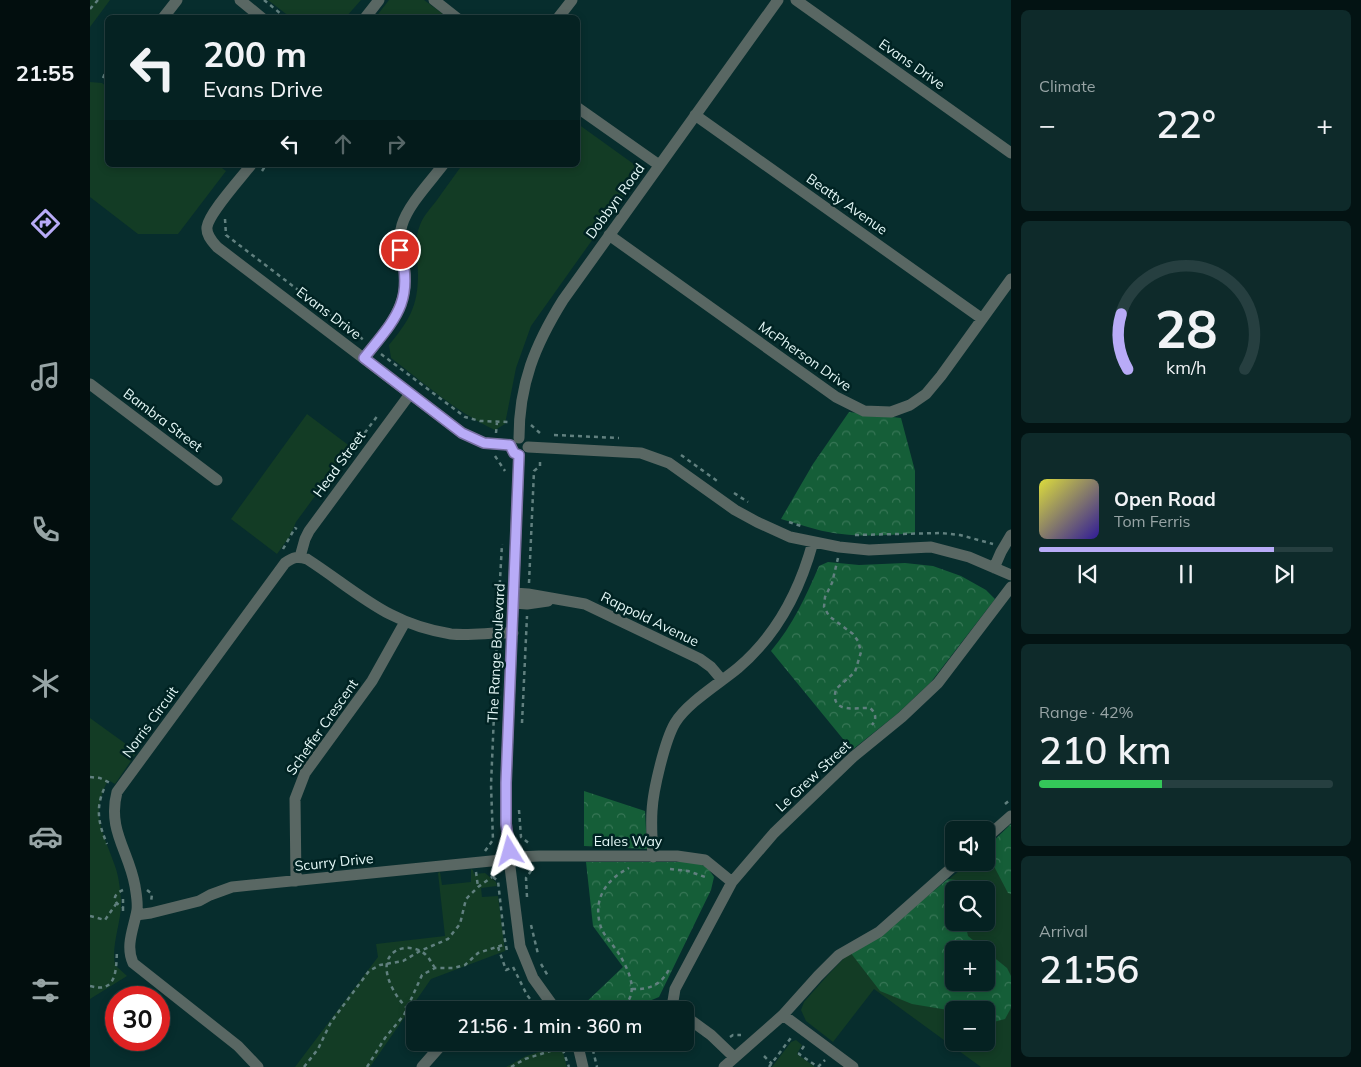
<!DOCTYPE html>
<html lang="en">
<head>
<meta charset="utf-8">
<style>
  body { margin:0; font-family:Mulish,sans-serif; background:#0e2a2a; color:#f1f3f6; height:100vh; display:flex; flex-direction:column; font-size:19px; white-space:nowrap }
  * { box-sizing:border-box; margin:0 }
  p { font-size:16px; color:#97a4a5 }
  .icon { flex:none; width:28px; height:28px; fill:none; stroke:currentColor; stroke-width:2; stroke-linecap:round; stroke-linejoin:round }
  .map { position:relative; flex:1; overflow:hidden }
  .drawer { display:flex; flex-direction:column; gap:10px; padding:10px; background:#031313; width:350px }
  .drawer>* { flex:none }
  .banner { position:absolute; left:15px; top:15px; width:475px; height:152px; border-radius:8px; box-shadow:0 2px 8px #0003,0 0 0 1px #263f40; background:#052222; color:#f1f3f6; overflow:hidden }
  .controls { position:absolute; left:855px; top:821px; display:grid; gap:10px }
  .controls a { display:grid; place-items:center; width:50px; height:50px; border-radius:8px; background:#052222; box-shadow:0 2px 8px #0003,0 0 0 1px #263f40; font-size:25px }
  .speed { position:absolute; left:15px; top:986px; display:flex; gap:10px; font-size:25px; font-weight:700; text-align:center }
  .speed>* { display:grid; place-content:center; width:65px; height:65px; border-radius:50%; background:#052222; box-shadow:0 2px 8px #0003,0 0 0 1px #263f40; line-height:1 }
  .speed .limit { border:8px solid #d22; background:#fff; color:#111 }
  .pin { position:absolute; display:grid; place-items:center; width:42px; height:42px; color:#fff; margin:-21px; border:2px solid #fff; border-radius:50%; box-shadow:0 1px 5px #0007 }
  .me { position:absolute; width:55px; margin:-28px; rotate:352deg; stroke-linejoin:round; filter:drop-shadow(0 0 4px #0008) }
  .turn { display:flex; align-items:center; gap:18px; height:105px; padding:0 15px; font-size:22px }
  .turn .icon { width:65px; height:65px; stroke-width:2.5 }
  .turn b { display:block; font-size:35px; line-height:42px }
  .lanes { display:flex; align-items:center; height:48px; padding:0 15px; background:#0003; justify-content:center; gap:25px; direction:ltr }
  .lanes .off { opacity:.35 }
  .big { font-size:38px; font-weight:600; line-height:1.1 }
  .drawer .card { flex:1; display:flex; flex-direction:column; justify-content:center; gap:8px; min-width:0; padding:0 18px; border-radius:8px; background:#0e2a2a }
  .drawer .dial { align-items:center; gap:0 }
  .dial svg { height:130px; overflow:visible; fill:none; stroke:#263f40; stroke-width:7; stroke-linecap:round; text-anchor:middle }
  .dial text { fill:#f1f3f6; stroke:none }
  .song { display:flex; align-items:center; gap:15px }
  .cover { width:60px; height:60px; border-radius:8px; background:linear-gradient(135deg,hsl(60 70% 55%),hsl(250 70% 35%)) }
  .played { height:5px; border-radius:2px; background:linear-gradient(90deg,#b8abf7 80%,#263f40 80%) }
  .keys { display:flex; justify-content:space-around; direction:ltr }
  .heat { display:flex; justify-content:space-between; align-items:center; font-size:28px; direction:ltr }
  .charge { height:8px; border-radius:4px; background:linear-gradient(90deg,#34c759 42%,#263f40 0) }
  .trip { position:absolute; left:316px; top:1001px; width:288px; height:50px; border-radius:8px; background:#052222; box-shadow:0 2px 8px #0003,0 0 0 1px #263f40; font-weight:600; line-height:50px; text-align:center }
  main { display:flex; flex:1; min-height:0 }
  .menu { display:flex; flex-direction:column; width:90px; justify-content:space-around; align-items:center; background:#020e0e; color:#97a4a5 }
  .menu .icon { width:35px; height:35px }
  .menu .current { color:#b8abf7 }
  .menu b { font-size:22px; color:#f1f3f6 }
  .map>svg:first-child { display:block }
</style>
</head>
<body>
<main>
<nav class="menu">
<b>21:55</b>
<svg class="icon current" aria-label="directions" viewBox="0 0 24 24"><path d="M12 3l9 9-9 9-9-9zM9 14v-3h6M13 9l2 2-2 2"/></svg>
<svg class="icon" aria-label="music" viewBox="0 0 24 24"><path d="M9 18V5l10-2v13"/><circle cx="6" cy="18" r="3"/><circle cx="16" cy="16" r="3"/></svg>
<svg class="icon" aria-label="phone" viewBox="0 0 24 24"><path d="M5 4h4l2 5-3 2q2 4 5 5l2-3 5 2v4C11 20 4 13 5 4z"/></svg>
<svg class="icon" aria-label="climate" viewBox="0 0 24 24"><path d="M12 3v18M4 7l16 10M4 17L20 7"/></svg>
<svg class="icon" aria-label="car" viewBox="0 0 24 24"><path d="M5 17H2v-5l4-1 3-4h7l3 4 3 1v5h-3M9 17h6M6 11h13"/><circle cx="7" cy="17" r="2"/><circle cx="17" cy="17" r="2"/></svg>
<svg class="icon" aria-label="filters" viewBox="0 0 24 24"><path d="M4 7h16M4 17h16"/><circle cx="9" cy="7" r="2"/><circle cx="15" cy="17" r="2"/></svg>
</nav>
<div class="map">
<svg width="921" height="1067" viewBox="0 0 921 1067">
  <defs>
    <pattern id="forest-crowns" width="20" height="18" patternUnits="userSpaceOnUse" patternTransform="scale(1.25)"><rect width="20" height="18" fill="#155e38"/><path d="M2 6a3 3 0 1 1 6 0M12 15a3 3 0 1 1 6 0" fill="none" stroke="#377656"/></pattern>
  </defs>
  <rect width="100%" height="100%" fill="#072d2d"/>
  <!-- green -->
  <path fill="#133c25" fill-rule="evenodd" d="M 0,0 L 20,0 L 0,27 Z
    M 178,0 L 271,0 L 256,17 L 200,17 Z
    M 299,0 L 334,0 L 357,17 L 285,18 Z
    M 0,82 L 12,83 L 17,87 L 18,165 L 128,165 L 136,171 L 88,234 L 48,234 L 0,197 Z
    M 488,124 L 545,165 L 547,177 L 441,326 L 426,368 L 415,424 L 405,430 C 366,412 334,383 301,358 L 299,345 C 318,322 328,307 328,275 C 328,258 323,242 330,225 C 333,216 341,208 347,200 C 355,188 364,177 372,165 L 488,165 Z
    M 217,414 L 261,447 L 206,522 L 200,536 L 187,554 L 141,519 Z
    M 0,718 L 47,752 L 25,784 L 18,780 C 0,816 13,831 25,866 C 29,877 30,889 31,900 C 32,922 21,943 25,965 L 37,976 L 0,999 Z
    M 921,828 L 921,1067 L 891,1067 L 784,989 L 743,1042 L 716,1021 L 711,1010 L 714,1002 L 737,976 L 760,952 L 817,913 L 879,863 L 896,862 L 896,848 ZM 864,890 L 896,890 L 896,922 L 864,922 ZM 864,950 L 896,950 L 896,982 L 864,982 ZM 864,1010 L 896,1010 L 896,1042 L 864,1042 Z
    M 381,869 L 383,870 L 384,874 L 395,873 L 406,882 L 407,886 L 391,888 L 392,897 L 408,896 L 415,951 L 341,979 L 280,1067 L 205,1067 L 288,957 L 286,944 L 355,936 L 348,873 L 350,872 L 352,885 L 381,882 Z
    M 706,1040 L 712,1045 L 707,1054 L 725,1067 L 682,1067 L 701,1042 Z
    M 471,1045 L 477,1067 L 416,1067 L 436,1056 Z"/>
  <!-- forest -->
  <path fill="url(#forest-crowns)" d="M 759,412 L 811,418 L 825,471 L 825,533 C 792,536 757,538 725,529 C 713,526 702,522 691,519 L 723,464 Z
    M 738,562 L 769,565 L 815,563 L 843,566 L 871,576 L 896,590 L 905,599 L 841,682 L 807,714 L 762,750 L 681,651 C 703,625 716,596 729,566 Z
    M 494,791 L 555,811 L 557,849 L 494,846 Z
    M 921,824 L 921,894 L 918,893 L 896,851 L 896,848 Z
    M 496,862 L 604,862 L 617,867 L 624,877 L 621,890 L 569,997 L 537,1010 L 488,1010 L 533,967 L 503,926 Z
    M 858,879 L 882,882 L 885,890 L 864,890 L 864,922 L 875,923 L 878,936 L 895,950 L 864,950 L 864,982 L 896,982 L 896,951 L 917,968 L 921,976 L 921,1008 L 915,1019 L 896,1024 L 896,1010 L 864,1010 L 864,1011 L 822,1004 L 790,991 L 760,952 L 817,913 Z"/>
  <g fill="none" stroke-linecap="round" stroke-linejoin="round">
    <!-- path -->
    <path stroke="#61807f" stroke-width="2.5" stroke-dasharray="4 4" stroke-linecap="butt" d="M 174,0 L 196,18
      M 0,9 L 8,0
      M 13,78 L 18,67
      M 172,171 L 176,165
      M 135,219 L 136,235 L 275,341
      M 291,354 L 375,417 L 390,421 L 418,422
      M 441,425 L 451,434
      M 406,433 L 407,422
      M 464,435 L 529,438
      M 591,455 L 630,483
      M 405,456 L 415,471
      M 232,491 L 288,415
      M 644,493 L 658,502
      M 699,522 L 711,526
      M 765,535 L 851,533 L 870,535 L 903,544
      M 193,549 L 205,528 L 207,529
      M 748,558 L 742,583 L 735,597 L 734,607 L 739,616 L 763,634 L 768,641 L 771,652 L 765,672 L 746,689 C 739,715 767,707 780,708 C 786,713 787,719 782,725
      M 439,583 L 444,471 L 450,466 L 450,458
      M 408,616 L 412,544
      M 402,621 L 408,616
      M 432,723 L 437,616
      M 0,777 L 10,778 L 20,783
      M 14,789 C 5,809 9,825 17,844
      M 915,804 L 921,799
      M 429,810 L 431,837 L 441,845
      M 395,851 L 403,840 L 401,785 L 407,644
      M 216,865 L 225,864 L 228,866
      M 580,869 L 598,871 L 618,878
      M 386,872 L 388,887
      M 403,877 L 408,881 L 414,935 L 417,951
      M 33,890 C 21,895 23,903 34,908
      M 57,890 L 62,894 L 61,902
      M 437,897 L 436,878 L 443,868
      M 33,911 L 33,896
      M 0,916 L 15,920 L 26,904
      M 441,925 L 448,954
      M 408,947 L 416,970 L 423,967 L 437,995 L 449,1010
      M 451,964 L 458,976
      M 0,986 C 27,994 26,970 27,951
      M 542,989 C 558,990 571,985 578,971 L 581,972
      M 477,1003 L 482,1010
      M 318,1009 C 307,999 294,978 297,963 C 301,945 325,944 336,955 C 340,959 342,964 345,968
      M 527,1010 C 552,998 540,972 529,954 C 523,944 513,936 510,924 C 503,898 517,879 539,868
      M 640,1037 L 643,1035 L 651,1035
      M 470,1042 L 479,1067
      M 501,1042 L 507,1067
      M 714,1046 L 709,1054 L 728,1067
      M 674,1056 L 682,1064
      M 214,1067 L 228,1049 L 241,1022 L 279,971 L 290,965 L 313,961 L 330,951 L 358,939 L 370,924 L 376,899 L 388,887 L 402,877
      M 277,1067 L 295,1038 L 314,1015 L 332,975 L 345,968 L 363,968 L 375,965 L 388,953 L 416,944
      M 421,1067 L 435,1059 L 476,1046
      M 679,1067 L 703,1035
      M 728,1067 L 735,1060"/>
    <!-- minor -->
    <path stroke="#596763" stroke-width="11" d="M 150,0 L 172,18
      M 344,0 L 367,18
      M 706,0 L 921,153
      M 73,18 L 87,0
      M 275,18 L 289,0
      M 468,18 L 482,0
      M 488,108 L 569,165
      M 605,115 L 891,318
      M 161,165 C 151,178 119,213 117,227 C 116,235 122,241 127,247 L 372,433 L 394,443 L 421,445
      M 519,235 L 746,397 L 774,411 L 801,412 L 820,405 L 836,394 L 851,376 L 921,279
      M 274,358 C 295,332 319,307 315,271 C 313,255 307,241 312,225 C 318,205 340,182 353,165
      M 0,384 L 127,480
      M 429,438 C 429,384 445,345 473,300 L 688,0
      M 438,447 L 551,453 L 579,463 L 645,510 L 667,522 L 700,537 L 749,547 L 779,550 L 841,547 L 879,557 L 921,575
      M 210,557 L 215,539 L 219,531 L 320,394
      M 904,568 L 911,552 L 921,535
      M 424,593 L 438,594 L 495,604 L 610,659 L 621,667 L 632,680
      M 424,603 L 437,604 L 458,601
      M 896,838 L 921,816
      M 420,851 L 416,824 L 416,783 L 429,455
      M 427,857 L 449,856 L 587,856 L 615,860 L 642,882
      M 563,857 C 562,841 561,826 562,811 C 563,790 575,740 585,723 C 597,703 630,683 648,668 C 687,635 710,590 723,542
      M 420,867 L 430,946 L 443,978 L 466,1010
      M 206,881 L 205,799 L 215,773 L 282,681 L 315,622
      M 46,915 L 61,913 L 109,901 L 120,895 L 142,887 L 411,860
      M 587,1010 L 583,1001 L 585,989 L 642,882 L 684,833 L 763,757 L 812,717 L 848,683 L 921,587
      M 693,1015 L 763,1067
      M 595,1016 L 621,1035 L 644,1057
      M 487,1042 L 493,1067
      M 168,1067 L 148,1046 L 43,963 C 35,945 44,928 47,910 C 48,902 46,893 45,886 C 39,851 17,830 27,792 L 195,563 C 203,557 208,556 217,559 C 268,592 297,624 361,634 C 382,636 402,632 423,633
      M 332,1067 L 354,1042
      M 634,1067 L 693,1015 L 728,976 L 749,955 L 789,932 L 868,862"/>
  </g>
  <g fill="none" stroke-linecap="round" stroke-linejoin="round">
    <!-- route casing -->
    <g stroke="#786fa1" stroke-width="12">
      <path id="route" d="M 310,250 C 325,302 304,320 274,358 L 372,433 L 394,443 L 420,445 L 424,453 L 429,455 L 416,783 L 416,824 L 420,851"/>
    </g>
    <!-- route -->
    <use href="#route" stroke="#b8abf7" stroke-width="9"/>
  </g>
  <g text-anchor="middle" stroke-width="5" stroke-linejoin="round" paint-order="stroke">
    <!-- street labels -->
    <g font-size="14" fill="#e4f8f7" stroke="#002323">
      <text transform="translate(822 64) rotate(35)" y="5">Evans Drive</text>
      <text transform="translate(525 201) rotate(-54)" y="5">Dobbyn Road</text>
      <text transform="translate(757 204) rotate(35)" y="5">Beatty Avenue</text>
      <text transform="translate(239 313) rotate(37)" y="5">Evans Drive</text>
      <text transform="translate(715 356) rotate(35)" y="5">McPherson Drive</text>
      <text transform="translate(73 420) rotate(37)" y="5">Bambra Street</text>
      <text transform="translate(249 464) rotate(-54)" y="5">Head Street</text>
      <text transform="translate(560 619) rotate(26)" y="5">Rappold Avenue</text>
      <text transform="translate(406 653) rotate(-87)" y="5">The Range Boulevard</text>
      <text transform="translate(60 722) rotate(-54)" y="5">Norris Circuit</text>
      <text transform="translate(232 727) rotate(-55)" y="5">Scheffer Crescent</text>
      <text transform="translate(723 776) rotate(-43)" y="5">Le Grew Street</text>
      <text x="538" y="846">Eales Way</text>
      <text transform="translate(244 862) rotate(-6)" y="5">Scurry Drive</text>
    </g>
  </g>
</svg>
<div class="controls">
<a><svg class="icon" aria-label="sound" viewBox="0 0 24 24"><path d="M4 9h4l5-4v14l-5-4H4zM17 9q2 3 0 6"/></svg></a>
<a><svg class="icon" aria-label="search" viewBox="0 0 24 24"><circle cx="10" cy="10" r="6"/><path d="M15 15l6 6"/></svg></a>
<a>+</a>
<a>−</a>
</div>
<div class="speed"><div class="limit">30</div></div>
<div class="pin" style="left:310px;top:250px;background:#d93025"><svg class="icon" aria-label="arrive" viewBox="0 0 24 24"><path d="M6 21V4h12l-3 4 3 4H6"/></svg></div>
<svg class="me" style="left:420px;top:851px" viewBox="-20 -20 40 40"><path d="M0-17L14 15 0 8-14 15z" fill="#b8abf7" stroke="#fff" stroke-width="4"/></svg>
<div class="trip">21:56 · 1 min · 360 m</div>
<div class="banner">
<div class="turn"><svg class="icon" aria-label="left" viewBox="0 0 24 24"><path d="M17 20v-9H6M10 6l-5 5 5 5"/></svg><div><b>200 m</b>Evans Drive</div></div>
<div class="lanes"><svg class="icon" aria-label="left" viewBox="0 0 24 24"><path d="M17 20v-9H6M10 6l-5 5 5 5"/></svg><svg class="icon off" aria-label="ahead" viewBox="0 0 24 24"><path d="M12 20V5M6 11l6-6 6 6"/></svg><svg class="icon off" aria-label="right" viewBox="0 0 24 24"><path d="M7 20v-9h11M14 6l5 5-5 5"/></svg></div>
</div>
</div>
<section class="drawer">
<div class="card"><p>Climate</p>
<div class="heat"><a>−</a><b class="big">22°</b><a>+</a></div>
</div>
<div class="card dial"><svg viewBox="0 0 100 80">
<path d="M14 69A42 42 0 1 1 86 69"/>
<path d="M14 69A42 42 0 0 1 10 35" stroke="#b8abf7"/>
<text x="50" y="56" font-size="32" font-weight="700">28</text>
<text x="50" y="72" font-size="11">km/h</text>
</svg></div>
<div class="card">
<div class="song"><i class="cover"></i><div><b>Open Road</b><p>Tom Ferris</p></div></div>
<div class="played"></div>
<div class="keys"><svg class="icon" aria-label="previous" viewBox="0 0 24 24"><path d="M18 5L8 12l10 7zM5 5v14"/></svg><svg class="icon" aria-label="pause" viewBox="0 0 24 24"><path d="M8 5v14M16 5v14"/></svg><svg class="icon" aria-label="next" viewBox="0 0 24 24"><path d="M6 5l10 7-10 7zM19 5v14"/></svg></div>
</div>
<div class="card"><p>Range · 42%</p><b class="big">210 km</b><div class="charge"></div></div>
<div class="card"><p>Arrival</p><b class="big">21:56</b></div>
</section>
</main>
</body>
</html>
